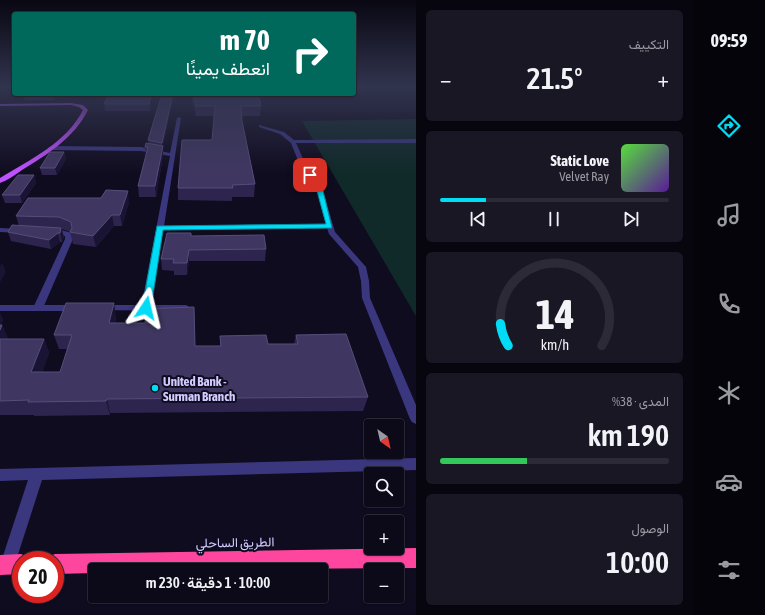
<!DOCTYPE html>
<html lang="ar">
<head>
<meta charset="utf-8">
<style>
  body { margin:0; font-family:"Asap Condensed",Vazirmatn,sans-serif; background:#1a1725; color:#f1f3f6; direction:rtl; height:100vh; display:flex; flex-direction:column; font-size:15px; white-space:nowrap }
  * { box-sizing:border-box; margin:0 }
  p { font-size:13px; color:#9a9aa2 }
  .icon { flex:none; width:22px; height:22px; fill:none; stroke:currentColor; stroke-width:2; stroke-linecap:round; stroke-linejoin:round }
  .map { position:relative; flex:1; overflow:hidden; direction:ltr }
  .details { display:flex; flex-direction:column; gap:10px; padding:10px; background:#07050d; width:277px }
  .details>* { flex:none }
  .banner { position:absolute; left:12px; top:12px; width:344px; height:84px; border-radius:4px; box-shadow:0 1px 3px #0004,0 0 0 1px #2c2a37; direction:rtl; background:#00695c; color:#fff; overflow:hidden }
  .needle { width:26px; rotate:146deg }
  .buttons { position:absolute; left:364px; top:419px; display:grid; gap:8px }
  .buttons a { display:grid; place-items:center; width:40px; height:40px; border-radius:4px; background:#0c0918; box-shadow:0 1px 3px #0004,0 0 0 1px #2c2a37; font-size:20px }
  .speed { position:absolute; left:12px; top:551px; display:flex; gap:8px; font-size:20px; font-weight:700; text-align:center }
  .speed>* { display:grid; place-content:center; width:52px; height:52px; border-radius:50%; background:#0c0918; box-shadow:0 1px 3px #0004,0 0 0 1px #2c2a37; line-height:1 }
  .speed .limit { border:6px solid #d22; background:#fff; color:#111 }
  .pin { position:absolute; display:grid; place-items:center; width:34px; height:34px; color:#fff; margin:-17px; border-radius:8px; box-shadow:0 2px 6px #0006 }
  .me { position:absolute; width:44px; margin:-22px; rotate:10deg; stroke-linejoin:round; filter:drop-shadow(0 0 3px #0008) }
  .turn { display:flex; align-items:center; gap:14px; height:84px; padding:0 20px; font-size:18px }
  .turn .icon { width:52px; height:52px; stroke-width:2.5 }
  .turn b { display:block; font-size:28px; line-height:34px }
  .big { font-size:30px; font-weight:600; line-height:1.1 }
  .details .widget { flex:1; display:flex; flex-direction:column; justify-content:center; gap:6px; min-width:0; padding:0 14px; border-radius:6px; background:#1a1725 }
  .details .dial { align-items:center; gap:0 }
  .dial svg { height:104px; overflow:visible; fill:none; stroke:#2c2a37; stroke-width:7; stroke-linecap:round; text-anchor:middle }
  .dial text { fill:#f1f3f6; stroke:none }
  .song { display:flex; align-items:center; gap:12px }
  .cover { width:48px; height:48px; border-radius:6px; background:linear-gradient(135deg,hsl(110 70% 55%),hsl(270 70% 35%)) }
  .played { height:4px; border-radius:2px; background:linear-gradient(90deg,#00dcf6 20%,#2c2a37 20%) }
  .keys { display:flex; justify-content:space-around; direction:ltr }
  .heat { display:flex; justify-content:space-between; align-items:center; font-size:22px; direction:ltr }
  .charge { height:6px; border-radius:3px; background:linear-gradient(90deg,#34c759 38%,#2c2a37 0) }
  .trip { position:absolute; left:88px; top:563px; width:240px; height:40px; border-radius:4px; background:#0c0918; box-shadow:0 1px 3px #0004,0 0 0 1px #2c2a37; font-weight:600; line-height:40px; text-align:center; direction:rtl }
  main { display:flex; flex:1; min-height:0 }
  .tabs { display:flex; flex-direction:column; width:72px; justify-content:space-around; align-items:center; background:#05040a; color:#9a9aa2 }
  .tabs .icon { width:28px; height:28px }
  .tabs .on { color:#00dcf6 }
  .tabs b { font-size:18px; color:#f1f3f6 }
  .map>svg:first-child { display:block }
</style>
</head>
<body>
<main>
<nav class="tabs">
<b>09:59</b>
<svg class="icon on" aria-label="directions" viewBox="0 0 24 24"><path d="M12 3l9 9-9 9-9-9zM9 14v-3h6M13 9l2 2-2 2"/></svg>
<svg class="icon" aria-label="music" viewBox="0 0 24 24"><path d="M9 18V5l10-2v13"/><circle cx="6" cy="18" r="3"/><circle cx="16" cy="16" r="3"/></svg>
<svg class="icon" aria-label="phone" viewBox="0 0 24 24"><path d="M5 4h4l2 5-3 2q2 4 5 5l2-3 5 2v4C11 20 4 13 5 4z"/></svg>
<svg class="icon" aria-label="climate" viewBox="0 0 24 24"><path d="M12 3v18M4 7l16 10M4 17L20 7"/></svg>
<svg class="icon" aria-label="car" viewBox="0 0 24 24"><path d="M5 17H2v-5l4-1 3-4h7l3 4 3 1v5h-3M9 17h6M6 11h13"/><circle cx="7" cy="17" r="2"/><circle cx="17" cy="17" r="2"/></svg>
<svg class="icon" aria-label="filters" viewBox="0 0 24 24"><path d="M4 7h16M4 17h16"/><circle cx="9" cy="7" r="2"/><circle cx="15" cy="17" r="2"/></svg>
</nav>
<section class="details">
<div class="widget"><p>التكييف</p>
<div class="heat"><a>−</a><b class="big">21.5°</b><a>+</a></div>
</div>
<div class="widget">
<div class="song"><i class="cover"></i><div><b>Static Love</b><p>Velvet Ray</p></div></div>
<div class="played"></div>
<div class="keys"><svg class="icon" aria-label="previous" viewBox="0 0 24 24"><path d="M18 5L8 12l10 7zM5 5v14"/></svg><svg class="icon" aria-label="pause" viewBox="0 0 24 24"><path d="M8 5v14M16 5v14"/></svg><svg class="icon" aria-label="next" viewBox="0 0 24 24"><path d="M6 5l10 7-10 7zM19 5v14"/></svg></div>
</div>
<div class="widget dial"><svg viewBox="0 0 100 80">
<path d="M14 69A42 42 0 1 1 86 69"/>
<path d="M14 69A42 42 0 0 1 8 52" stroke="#00dcf6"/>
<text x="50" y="56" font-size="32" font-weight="700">14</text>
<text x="50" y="72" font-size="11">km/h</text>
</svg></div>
<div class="widget"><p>المدى · 38%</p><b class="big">190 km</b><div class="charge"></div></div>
<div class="widget"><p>الوصول</p><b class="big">10:00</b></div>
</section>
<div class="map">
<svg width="416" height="615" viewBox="0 0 416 615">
  <rect width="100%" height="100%" fill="#100c20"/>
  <!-- green -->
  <path fill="#102a29" d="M 416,119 L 416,316 L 302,121 Z"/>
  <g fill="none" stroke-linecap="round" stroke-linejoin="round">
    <!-- lane -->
    <path fill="#3a377f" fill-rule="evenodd" d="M 179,117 L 181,118 L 164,226 L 326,224 L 317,191 L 299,163 L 291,143 L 280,134 L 259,127 L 259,125 L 284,132 L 294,140 L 416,139 L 416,143 L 296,143 L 305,163 L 323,191 L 335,232 L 366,267 L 369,281 L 370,298 L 416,405 L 416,424 L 412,422 L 410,419 L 362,298 L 361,281 L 358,267 L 329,234 L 327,228 L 163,230 L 151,308 L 146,311 L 143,310 L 141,308 L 170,156 L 141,151 L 51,150 L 48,148 L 51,146 L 141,147 L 170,153 L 177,118 Z
      M 0,228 L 20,229 L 24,231 L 20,233 L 0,232 Z
      M 47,229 L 61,230 L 72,233 L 73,239 L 43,308 L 38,311 L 33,308 L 65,239 L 65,236 L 47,233 Z
      M 416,458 L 416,470 L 42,480 L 13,570 L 8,573 L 3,570 L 0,565 L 28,480 L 0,481 L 0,469 Z"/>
    <!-- street -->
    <path fill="#3a377f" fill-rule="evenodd" d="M 0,305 L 76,305 L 81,308 L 76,311 L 0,311 Z
      M 102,305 L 186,305 L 191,308 L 186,311 L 98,310 L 97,308 Z"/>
    <!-- primary -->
    <path fill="#bf52ff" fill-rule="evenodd" d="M 71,103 L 83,105 L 88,110 C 74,138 48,154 22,170 C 15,175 8,180 0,183 L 0,178 C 31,159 66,143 83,110 L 79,107 L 71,105 L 0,106 L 0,104 Z"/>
    <!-- highway -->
    <path fill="#ff469e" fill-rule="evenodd" d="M 416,548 L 416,568 L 95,570 L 95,573 L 55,574 L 55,560 L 47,560 L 48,557 L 55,554 Z
      M 21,554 L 28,557 L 29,560 L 21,560 L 21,574 L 0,575 L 0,555 Z"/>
  </g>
  <!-- wall -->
  <path fill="#2d254e" d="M 23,94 L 69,94 L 58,94 L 54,100 L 25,100 Z
    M 107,94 L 152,94 L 150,111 L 105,111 L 104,104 L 109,94 Z
    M 162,94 L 163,156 L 156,197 L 139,197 L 138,186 L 146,155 L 145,147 L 149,144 L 148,140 Z
    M 191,94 L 258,94 L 261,106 L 260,116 L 241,116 L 242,121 L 255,184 L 254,197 L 232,197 L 232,201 L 178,200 L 178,188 L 212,140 L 214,116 L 196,116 Z
    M 64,152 L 66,159 L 57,175 L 42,175 L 40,168 Z
    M 34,175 L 36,183 L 22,203 L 5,203 L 2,195 Z
    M 129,202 L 122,226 L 114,226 L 96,247 L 73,244 L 70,232 L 62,229 L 64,237 L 62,242 L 60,242 L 51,249 L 11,241 L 8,232 L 19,226 L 16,216 Z
    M 191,236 L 266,249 L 265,261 L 189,261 L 187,275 L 174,275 L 174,271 L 162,270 L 161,259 Z
    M 0,314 L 3,320 L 0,325 L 2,325 L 8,339 L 44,339 L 49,353 L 42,372 L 60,372 L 67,349 L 59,349 L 54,335 L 116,317 L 115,323 L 195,346 L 220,346 L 220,336 L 268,344 L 294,344 L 296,335 L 368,397 L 363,411 L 110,413 L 110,415 L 34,416 L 34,415 L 0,415 Z"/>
  <!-- shaded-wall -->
  <path fill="#1a1434" d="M 53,94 L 58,94 L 54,100 Z
    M 151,94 L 152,94 L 150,111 L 149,104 Z
    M 173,94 L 174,94 L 163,148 L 163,156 L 156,197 L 155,186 L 162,148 L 162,143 Z
    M 64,152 L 66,159 L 57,175 L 55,168 Z
    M 34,175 L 36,183 L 22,203 L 20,195 Z
    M 128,191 L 129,202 L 122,226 L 120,215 Z
    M 112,215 L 114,226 L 96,247 L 93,236 Z
    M 61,228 L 64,237 L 62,242 L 60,233 Z
    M 58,233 L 60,242 L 51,249 L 49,240 Z
    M 189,250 L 189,261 L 187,275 L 187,263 Z
    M 2,263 L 6,272 L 0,282 L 0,267 Z
    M 114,303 L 116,317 L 112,337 L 109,323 Z
    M 0,314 L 3,320 L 0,326 Z
    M 2,325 L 8,339 L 0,350 L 0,330 Z
    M 44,339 L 49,353 L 37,387 L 31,372 Z
    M 107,399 L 110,413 L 110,415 L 106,401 Z"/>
  <!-- building -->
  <path fill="#3f3761" stroke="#564e7a" d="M 109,94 L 151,94 L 149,104 L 104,104 Z
    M 162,94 L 173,94 L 162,143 L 148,140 Z
    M 193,94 L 258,94 L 261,106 L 241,106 L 242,121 L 255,184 L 232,185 L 233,188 L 178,188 L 182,140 L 212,140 L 215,106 L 196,106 Z
    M 146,143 L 163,146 L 155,186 L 138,186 L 148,147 L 145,147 Z
    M 50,152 L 64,152 L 55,168 L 40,168 Z
    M 18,175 L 34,175 L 20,195 L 2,195 Z
    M 106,190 L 128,191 L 120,215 L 112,215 L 93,236 L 70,232 L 72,228 L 71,222 L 59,217 L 16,216 L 28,198 L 101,198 Z
    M 12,225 L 61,228 L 60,233 L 58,233 L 49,240 L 8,232 Z
    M 167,233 L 191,233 L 191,236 L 264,235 L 266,249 L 189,250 L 187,263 L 173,263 L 174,259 L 161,259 Z
    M 66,303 L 114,303 L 109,323 L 145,323 L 146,309 L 194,307 L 195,346 L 221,346 L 220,336 L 266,335 L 268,344 L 298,344 L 296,335 L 346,334 L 368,397 L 107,399 L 106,401 L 28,402 L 29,400 L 0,401 L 0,339 L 44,339 L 31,372 L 60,372 L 72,335 L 54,335 Z
    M 0,325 L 2,325 L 0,330 Z"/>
  <!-- sky -->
  <linearGradient id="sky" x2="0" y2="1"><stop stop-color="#090712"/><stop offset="0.5" stop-color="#31344e"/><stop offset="1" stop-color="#31344e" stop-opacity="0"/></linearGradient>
  <rect width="416" height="173" fill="url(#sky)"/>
  <!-- route -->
  <path fill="#00dcf6" stroke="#008fa0" d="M 308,173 L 312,173 L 323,191 L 332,228 L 163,230 L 151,308 L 149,310 L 143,310 L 142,308 L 157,226 L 326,224 L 317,191 Z"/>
  <!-- markers -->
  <circle fill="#00dcf6" stroke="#100c20" stroke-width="1.5" cx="155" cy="388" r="4"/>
  <g text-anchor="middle" stroke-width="4" stroke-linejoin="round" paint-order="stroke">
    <!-- near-poi labels -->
    <g font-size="13" font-weight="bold" fill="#d1cbff" stroke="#100c20" text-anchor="start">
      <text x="163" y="386">United Bank -<tspan x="163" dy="15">Surman Branch</tspan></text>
    </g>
    <!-- near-street labels -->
    <g font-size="13" fill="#d1cbff" stroke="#100c20">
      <text transform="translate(235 542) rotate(-1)" y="5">الطريق الساحلي</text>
    </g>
  </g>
</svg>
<div class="buttons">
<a><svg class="needle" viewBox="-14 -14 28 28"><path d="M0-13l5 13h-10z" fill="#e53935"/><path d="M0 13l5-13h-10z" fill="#9a9aa2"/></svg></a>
<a><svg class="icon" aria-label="search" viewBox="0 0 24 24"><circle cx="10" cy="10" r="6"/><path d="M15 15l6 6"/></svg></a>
<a>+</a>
<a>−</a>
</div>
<div class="speed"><div class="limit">20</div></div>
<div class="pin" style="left:310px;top:175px;background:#d93025"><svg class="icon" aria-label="arrive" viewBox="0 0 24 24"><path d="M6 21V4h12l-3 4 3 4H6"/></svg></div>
<svg class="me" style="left:146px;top:308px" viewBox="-20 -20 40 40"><path d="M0-17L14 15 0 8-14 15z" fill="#00dcf6" stroke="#fff" stroke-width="4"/></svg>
<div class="trip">10:00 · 1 دقيقة · 230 m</div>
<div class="banner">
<div class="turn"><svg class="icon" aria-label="right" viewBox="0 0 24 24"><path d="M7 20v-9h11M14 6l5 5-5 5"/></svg><div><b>70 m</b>انعطف يمينًا</div></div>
</div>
</div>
</main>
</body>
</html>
